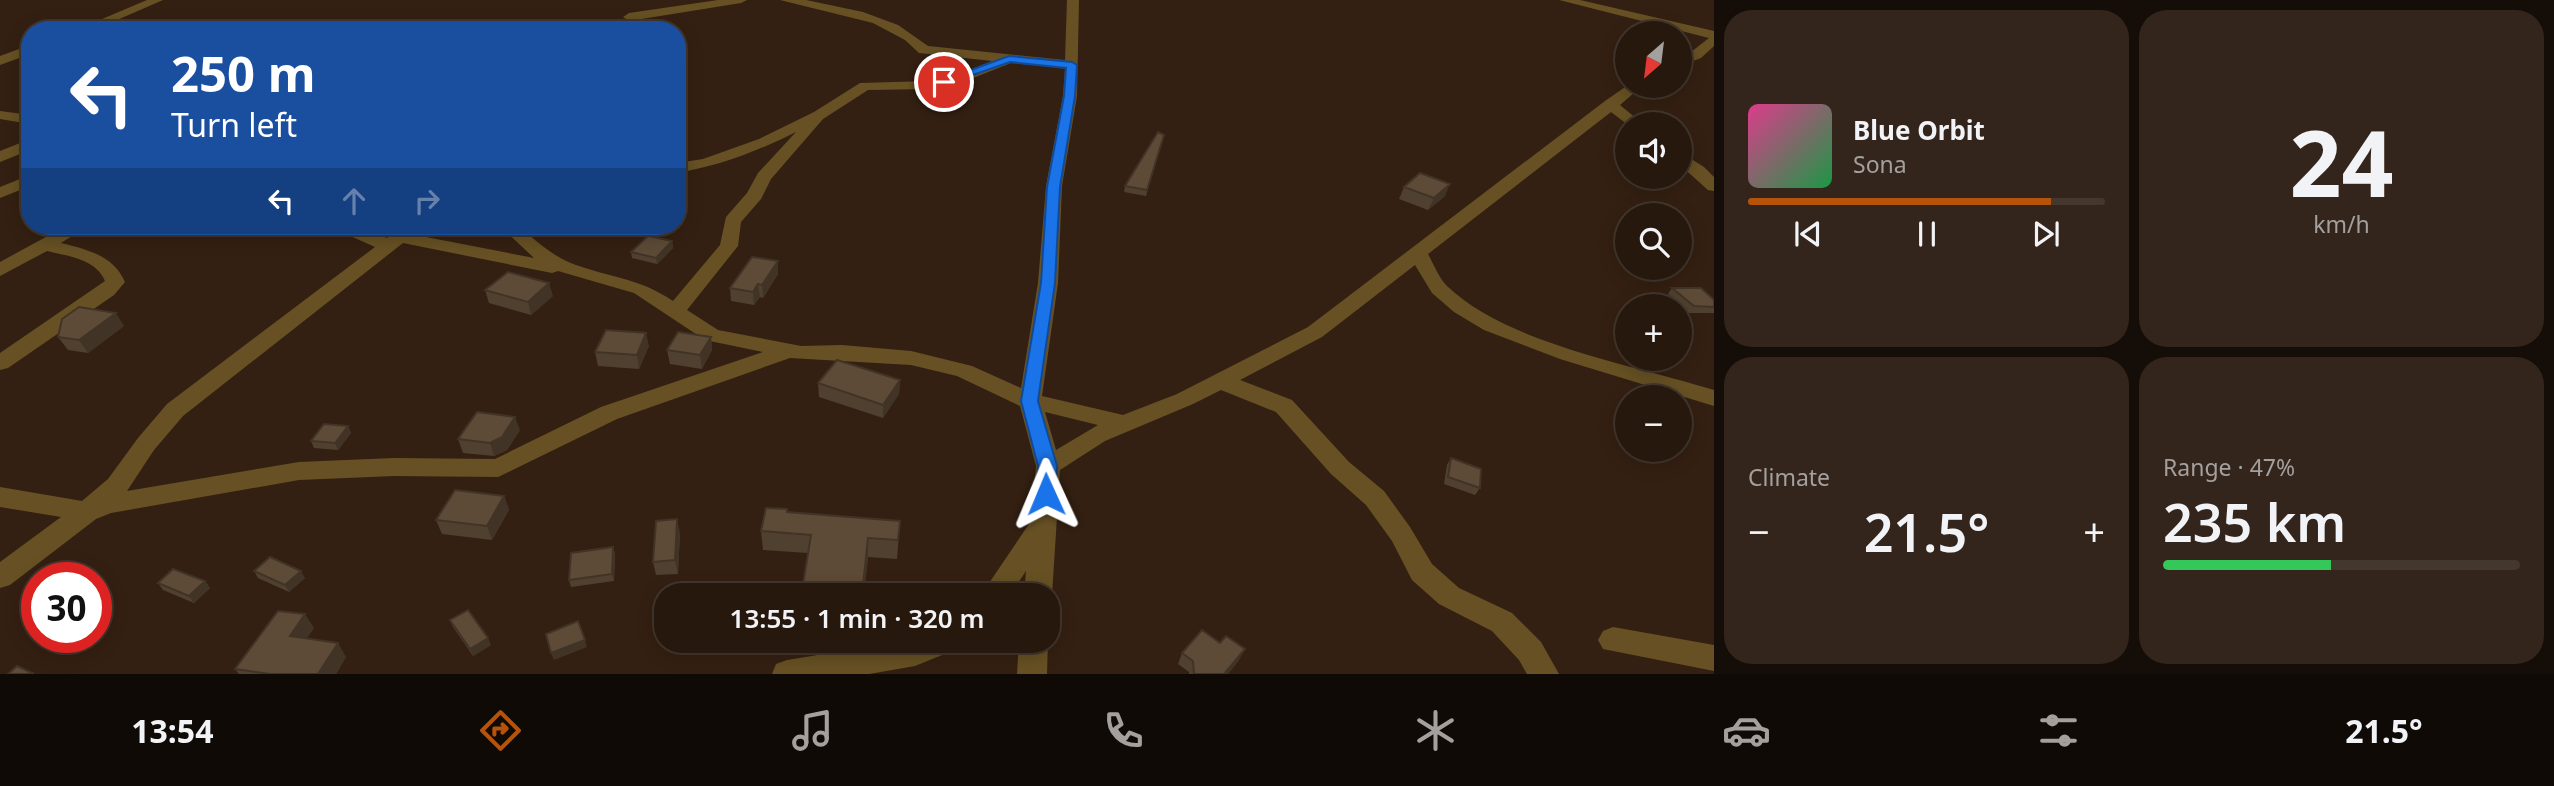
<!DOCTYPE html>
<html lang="en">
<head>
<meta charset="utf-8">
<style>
  body { margin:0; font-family:"Noto Sans",sans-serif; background:#33251c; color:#f1f3f6; height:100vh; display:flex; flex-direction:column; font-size:26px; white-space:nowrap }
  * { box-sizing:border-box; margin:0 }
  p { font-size:23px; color:#a4a09e }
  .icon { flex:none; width:38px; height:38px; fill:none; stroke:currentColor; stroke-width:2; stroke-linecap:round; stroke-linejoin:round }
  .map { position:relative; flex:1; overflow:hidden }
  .panel { display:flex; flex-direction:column; gap:10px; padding:10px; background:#150d08; width:840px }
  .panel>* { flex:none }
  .guide { position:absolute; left:21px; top:21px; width:665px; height:214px; border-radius:28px; box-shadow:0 4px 18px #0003,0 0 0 2px #43372e; background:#1a4fa0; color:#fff; overflow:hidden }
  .needle { width:46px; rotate:208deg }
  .controls { position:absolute; left:1615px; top:21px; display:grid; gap:14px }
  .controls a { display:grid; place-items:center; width:77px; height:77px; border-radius:50%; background:#27180e; box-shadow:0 4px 18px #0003,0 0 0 2px #43372e; font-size:35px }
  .speed { position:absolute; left:21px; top:562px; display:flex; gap:14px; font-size:35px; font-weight:700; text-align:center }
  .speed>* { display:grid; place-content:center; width:91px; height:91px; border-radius:50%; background:#27180e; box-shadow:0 4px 18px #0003,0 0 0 2px #43372e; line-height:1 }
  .speed .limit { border:10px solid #d22; background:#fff; color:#111 }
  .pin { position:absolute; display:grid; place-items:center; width:60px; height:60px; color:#fff; margin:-30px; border:4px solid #fff; border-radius:50%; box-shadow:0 2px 7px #0007 }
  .me { position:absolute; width:77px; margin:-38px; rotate:359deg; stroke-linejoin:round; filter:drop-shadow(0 0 5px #0008) }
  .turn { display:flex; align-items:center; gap:24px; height:147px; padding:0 35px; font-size:32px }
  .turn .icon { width:91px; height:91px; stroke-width:2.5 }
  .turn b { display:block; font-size:49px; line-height:60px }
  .lanes { display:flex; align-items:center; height:66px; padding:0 35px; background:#0003; justify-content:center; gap:35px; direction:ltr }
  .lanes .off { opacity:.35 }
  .big { font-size:52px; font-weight:600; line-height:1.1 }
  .panel .tile { flex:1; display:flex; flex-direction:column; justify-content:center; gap:10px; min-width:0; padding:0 24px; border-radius:28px; background:#33251c }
  .panel .dial { align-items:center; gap:0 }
  .dial b { font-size:91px; line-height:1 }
  .song { display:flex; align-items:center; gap:21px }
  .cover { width:84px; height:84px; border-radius:10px; background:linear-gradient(135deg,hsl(330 70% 55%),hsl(140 70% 35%)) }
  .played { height:7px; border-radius:4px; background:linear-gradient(90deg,#b45309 85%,#43372e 85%) }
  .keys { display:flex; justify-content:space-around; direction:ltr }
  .heat { display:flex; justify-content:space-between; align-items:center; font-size:38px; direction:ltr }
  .charge { height:10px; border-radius:5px; background:linear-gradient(90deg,#34c759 47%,#43372e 0) }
  .panel .tiles { flex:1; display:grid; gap:10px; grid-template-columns:repeat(2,1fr) }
  .trip { position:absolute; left:654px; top:583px; width:406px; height:70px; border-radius:28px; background:#27180e; box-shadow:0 4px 18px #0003,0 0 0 2px #43372e; font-weight:600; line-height:70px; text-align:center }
  .tab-bar { display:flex; height:112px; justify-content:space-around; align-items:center; background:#100a06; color:#a4a09e }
  .tab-bar .icon { width:49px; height:49px }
  .tab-bar .active { color:#b45309 }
  .tab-bar b { font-size:32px; color:#f1f3f6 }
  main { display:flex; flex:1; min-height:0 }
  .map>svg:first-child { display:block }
</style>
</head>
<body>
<main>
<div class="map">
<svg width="1714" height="674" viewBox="0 0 1714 674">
  <rect width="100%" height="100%" fill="#342012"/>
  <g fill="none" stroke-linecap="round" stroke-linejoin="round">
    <!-- minor -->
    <path fill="#675124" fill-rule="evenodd" d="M 147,0 L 163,0 L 94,30 L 76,30 Z
      M 718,0 L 747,0 L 741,3 L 629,21 L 623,17 L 629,13 Z
      M 780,0 L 806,0 L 863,12 L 898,25 L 928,46 L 1065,60 L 1067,0 L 1079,0 L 1077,96 L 1062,186 L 1058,283 L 1042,396 L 1123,415 L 1177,394 L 1308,327 L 1605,101 L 1628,85 L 1642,86 L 1620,105 L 1643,124 L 1628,125 L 1611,112 L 1428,254 C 1434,265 1439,278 1447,286 C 1507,344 1635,365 1714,390 L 1714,406 L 1560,359 L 1484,330 L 1454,312 L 1432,293 L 1415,265 L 1322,337 L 1240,380 L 1292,400 L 1349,462 L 1384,491 L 1410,527 L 1432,564 L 1459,588 L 1512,613 L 1541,642 L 1559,674 L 1527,674 L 1519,660 L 1492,631 L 1439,604 L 1412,580 L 1392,541 L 1366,505 L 1331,474 L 1276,412 L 1221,390 L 1193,404 L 1105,441 L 1060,470 L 1052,595 L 1048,603 L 1048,595 L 1024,595 L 1026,571 L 1010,595 L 981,595 L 1031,521 L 1036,466 L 1020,406 L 957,376 L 911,365 L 790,358 L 617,419 L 498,477 L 394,476 L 299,480 L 111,513 L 96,519 L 10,585 L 0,588 L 0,562 L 61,517 L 0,507 L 0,487 L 82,501 L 108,479 L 138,438 L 167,404 L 375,247 L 337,230 L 334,226 L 358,226 L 387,238 L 403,226 L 451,226 L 448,230 L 426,237 L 534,258 L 500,226 L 519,226 C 538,243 557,260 582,267 C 618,279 640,279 673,301 L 720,245 L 726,217 L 747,193 L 758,173 L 796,132 C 758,151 719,166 677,173 L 677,163 L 703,159 L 759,139 L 814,112 L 860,83 L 930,81 L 954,76 L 992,61 L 919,53 L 905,40 L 873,23 ZM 1011,63 L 1065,68 L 1063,96 L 1046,186 L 1038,283 L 1021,388 L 972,366 L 911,351 L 842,345 L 801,346 L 718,330 L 687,310 L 738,246 L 741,222 L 761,199 L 771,179 L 823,119 L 868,90 L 930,89 L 963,82 ZM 403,243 L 552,273 L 558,271 L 634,293 L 705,340 L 763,352 L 601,407 L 495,459 L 394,458 L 299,462 L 127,491 L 154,450 L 183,416 ZM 1045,412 L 1098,425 L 1056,450 Z
      M 1559,0 L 1580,0 L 1714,31 L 1714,46 L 1701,58 L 1680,66 L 1680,57 L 1691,52 L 1709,38 Z
      M 30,45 L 30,54 L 0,65 L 0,56 Z
      M 0,111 L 30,115 L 30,124 L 0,119 Z
      M 30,139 L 30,150 L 0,162 L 0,151 Z
      M 1680,152 L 1704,167 L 1714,177 L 1714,191 L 1708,190 L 1680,165 Z
      M 30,175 L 30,186 L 0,198 L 0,187 Z
      M 66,226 L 88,226 L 61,243 C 88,250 113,255 125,282 L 114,295 L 8,368 L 0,370 L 0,353 L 105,281 C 96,259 68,256 47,251 L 0,276 L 0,262 Z
      M 1613,627 L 1714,645 L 1714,671 L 1603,649 L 1598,640 L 1603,631 Z
      M 910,640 L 961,640 L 957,649 L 915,666 L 869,674 L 772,674 L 776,664 L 787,660 Z
      M 1019,640 L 1048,639 L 1047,674 L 1017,674 Z"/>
  </g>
  <!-- wall -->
  <path fill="#50402f" d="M 1164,135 L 1146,196 L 1124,192 L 1125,186 Z
    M 1404,187 L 1445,196 L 1428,210 L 1399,199 Z
    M 672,241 L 673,248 L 657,264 L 632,258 L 631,252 Z
    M 778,261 L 778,274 L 763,298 L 760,297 L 754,305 L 731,301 L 730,288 Z
    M 1672,288 L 1714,300 L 1714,313 L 1689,313 L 1668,294 Z
    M 485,290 L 553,296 L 531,315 L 489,303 Z
    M 124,326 L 88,353 L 68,350 L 58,337 Z
    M 711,337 L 712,350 L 702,369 L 670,364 L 667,350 Z
    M 649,346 L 639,369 L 598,366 L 595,352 Z
    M 900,380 L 899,394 L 883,418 L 819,397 L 818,383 Z
    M 348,426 L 351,433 L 338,450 L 314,448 L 311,441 Z
    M 520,430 L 507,450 L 494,456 L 463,453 L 458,439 Z
    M 1451,458 L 1480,488 L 1475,495 L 1444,484 L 1447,465 Z
    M 504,496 L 509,510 L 492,540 L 442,534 L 436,520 Z
    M 787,509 L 788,512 L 900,521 L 897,559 L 868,557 L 864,595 L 802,595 L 802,591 L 808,553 L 763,550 L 761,531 Z
    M 680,533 L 678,574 L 656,575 L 653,562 Z
    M 613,547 L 615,554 L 614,581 L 571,587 L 569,580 Z
    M 254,571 L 305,578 L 289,592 L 258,578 Z
    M 205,581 L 210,588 L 194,603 L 163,590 L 158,583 Z
    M 450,620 L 491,645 L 473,656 L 453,627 Z
    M 314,628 L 306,639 L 346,657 L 336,674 L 239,674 L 235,669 Z
    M 684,640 L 743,640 L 742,645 Z
    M 1220,643 L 1239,660 L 1228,674 L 1189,674 L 1189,672 L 1178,664 L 1182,653 Z"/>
  <!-- shaded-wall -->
  <path fill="#413426" d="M 1450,184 L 1445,196 L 1428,210 L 1434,198 Z
    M 672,241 L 673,248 L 657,264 L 656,258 Z
    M 778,261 L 778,274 L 763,298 L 762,285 Z
    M 549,283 L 553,296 L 531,315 L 528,302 Z
    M 758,284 L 760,297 L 754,305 L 753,292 Z
    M 116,313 L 124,326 L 88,353 L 79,340 Z
    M 646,333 L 649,346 L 639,369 L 637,355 Z
    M 711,337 L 712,350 L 702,369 L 700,355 Z
    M 900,380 L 899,394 L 883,418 L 883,405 Z
    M 515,417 L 520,430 L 507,450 L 494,456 L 490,443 Z
    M 348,426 L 351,433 L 338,450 L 335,443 Z
    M 504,496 L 509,510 L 492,540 L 487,526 Z
    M 677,519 L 680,533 L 678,574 L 675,560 Z
    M 868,538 L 868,557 L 864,595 L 862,595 Z
    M 613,547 L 615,554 L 614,581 L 612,574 Z
    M 301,571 L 305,578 L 289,592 L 285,585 Z
    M 205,581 L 210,588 L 194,603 L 189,596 Z
    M 305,614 L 314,628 L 299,650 L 290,636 Z
    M 488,638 L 491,645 L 473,656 L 470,649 Z
    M 585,640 L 587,647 L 554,660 L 551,653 Z
    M 338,643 L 346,657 L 336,674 L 318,674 Z
    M 1245,649 L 1239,660 L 1228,674 L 1224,674 Z"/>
  <!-- building -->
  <path fill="#5d4b37" stroke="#413426" stroke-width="2" d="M 1158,132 L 1164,135 L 1147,190 L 1125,186 Z
    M 1420,173 L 1450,184 L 1434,198 L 1404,187 Z
    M 648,236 L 672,241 L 656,258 L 631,252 Z
    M 752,257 L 778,261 L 762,285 L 758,284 L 753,292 L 730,288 Z
    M 508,272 L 549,283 L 528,302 L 485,290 Z
    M 1672,288 L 1701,288 L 1714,300 L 1714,307 L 1694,306 Z
    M 79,307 L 116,313 L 79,340 L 58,337 L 62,319 Z
    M 606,330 L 646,333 L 637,355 L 595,352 Z
    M 678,332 L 711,337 L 700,355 L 667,350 Z
    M 837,360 L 900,380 L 883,405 L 818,383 Z
    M 477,412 L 515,417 L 502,437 L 490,443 L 458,439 Z
    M 324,424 L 348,426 L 335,443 L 311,441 Z
    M 1451,458 L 1481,469 L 1480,488 L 1448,477 Z
    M 455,490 L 504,496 L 487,526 L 436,520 Z
    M 766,508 L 787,509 L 787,512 L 900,521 L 898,540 L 868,538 L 862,595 L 850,595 L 802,591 L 811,535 L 761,531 Z
    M 677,519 L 675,560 L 653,562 L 656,521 Z
    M 613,547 L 612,574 L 569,580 L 571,553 Z
    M 270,557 L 301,571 L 285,585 L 254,571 Z
    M 173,569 L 205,581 L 189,596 L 158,583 Z
    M 689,592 L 734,595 L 688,595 Z
    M 468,610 L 488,638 L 470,649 L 450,620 Z
    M 278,611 L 305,614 L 290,636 L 338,643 L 318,674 L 270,674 L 235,669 Z
    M 578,621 L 585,640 L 551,653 L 546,634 Z
    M 1202,630 L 1220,643 L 1226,636 L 1245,649 L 1224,674 L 1194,674 L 1193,661 L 1182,653 Z
    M 17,666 L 34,674 L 8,674 Z"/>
  <!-- route -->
  <path fill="#1a73e8" stroke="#114b97" stroke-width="2" d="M 1009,56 L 1072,62 L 1077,65 L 1075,96 L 1060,187 L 1055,283 L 1038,401 L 1057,466 L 1056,494 L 1053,499 L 1046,501 L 1040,499 L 1037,494 L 1038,466 L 1021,401 L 1041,283 L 1047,187 L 1064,96 L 1066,68 L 1010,62 L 947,84 L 938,82 Z"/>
</svg>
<div class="controls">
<a><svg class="needle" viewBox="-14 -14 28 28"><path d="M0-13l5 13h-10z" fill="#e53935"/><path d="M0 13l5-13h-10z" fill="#a4a09e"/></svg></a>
<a><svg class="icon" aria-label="sound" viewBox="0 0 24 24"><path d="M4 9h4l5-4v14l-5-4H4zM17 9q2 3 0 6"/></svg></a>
<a><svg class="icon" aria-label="search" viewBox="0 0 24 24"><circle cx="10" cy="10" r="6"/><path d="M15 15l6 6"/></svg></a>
<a>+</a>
<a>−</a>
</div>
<div class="speed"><div class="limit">30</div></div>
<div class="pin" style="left:944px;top:82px;background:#d93025"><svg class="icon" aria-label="arrive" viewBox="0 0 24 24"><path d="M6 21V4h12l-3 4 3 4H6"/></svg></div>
<svg class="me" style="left:1046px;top:494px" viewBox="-20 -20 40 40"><path d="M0-17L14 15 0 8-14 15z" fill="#1a73e8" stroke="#fff" stroke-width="4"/></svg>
<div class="trip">13:55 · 1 min · 320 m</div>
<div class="guide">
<div class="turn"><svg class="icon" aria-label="left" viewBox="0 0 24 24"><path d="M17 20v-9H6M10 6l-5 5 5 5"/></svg><div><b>250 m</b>Turn left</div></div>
<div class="lanes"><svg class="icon" aria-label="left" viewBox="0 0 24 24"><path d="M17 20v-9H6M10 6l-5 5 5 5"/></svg><svg class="icon off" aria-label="ahead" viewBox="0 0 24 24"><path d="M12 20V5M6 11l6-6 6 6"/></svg><svg class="icon off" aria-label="right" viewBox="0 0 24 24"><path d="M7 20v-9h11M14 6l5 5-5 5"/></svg></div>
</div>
</div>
<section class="panel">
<div class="tiles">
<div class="tile">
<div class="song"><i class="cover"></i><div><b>Blue Orbit</b><p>Sona</p></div></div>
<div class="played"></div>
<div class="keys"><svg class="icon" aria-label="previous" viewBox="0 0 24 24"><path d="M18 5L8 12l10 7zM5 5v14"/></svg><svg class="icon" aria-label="pause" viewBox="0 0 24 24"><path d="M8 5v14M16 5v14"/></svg><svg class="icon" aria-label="next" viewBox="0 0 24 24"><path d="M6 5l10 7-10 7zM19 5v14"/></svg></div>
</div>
<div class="tile dial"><b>24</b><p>km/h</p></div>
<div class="tile"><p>Climate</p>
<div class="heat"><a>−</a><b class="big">21.5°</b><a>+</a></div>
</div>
<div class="tile"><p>Range · 47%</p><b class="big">235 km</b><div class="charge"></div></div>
</div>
</section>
</main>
<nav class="tab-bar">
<b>13:54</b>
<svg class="icon active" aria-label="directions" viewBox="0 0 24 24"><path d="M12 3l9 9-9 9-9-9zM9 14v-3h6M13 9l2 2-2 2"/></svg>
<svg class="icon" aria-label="music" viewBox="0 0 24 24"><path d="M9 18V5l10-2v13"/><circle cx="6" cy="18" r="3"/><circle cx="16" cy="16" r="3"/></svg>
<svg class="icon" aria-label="phone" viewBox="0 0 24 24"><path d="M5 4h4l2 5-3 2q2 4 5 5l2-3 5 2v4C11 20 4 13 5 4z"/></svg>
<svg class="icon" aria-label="climate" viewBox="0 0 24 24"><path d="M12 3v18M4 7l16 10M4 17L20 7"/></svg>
<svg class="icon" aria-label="car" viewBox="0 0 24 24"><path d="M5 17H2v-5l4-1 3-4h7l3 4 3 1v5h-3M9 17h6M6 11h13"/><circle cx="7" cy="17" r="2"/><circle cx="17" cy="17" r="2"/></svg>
<svg class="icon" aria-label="filters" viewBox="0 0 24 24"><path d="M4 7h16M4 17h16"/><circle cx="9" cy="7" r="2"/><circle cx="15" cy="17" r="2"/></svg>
<b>21.5°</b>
</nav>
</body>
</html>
